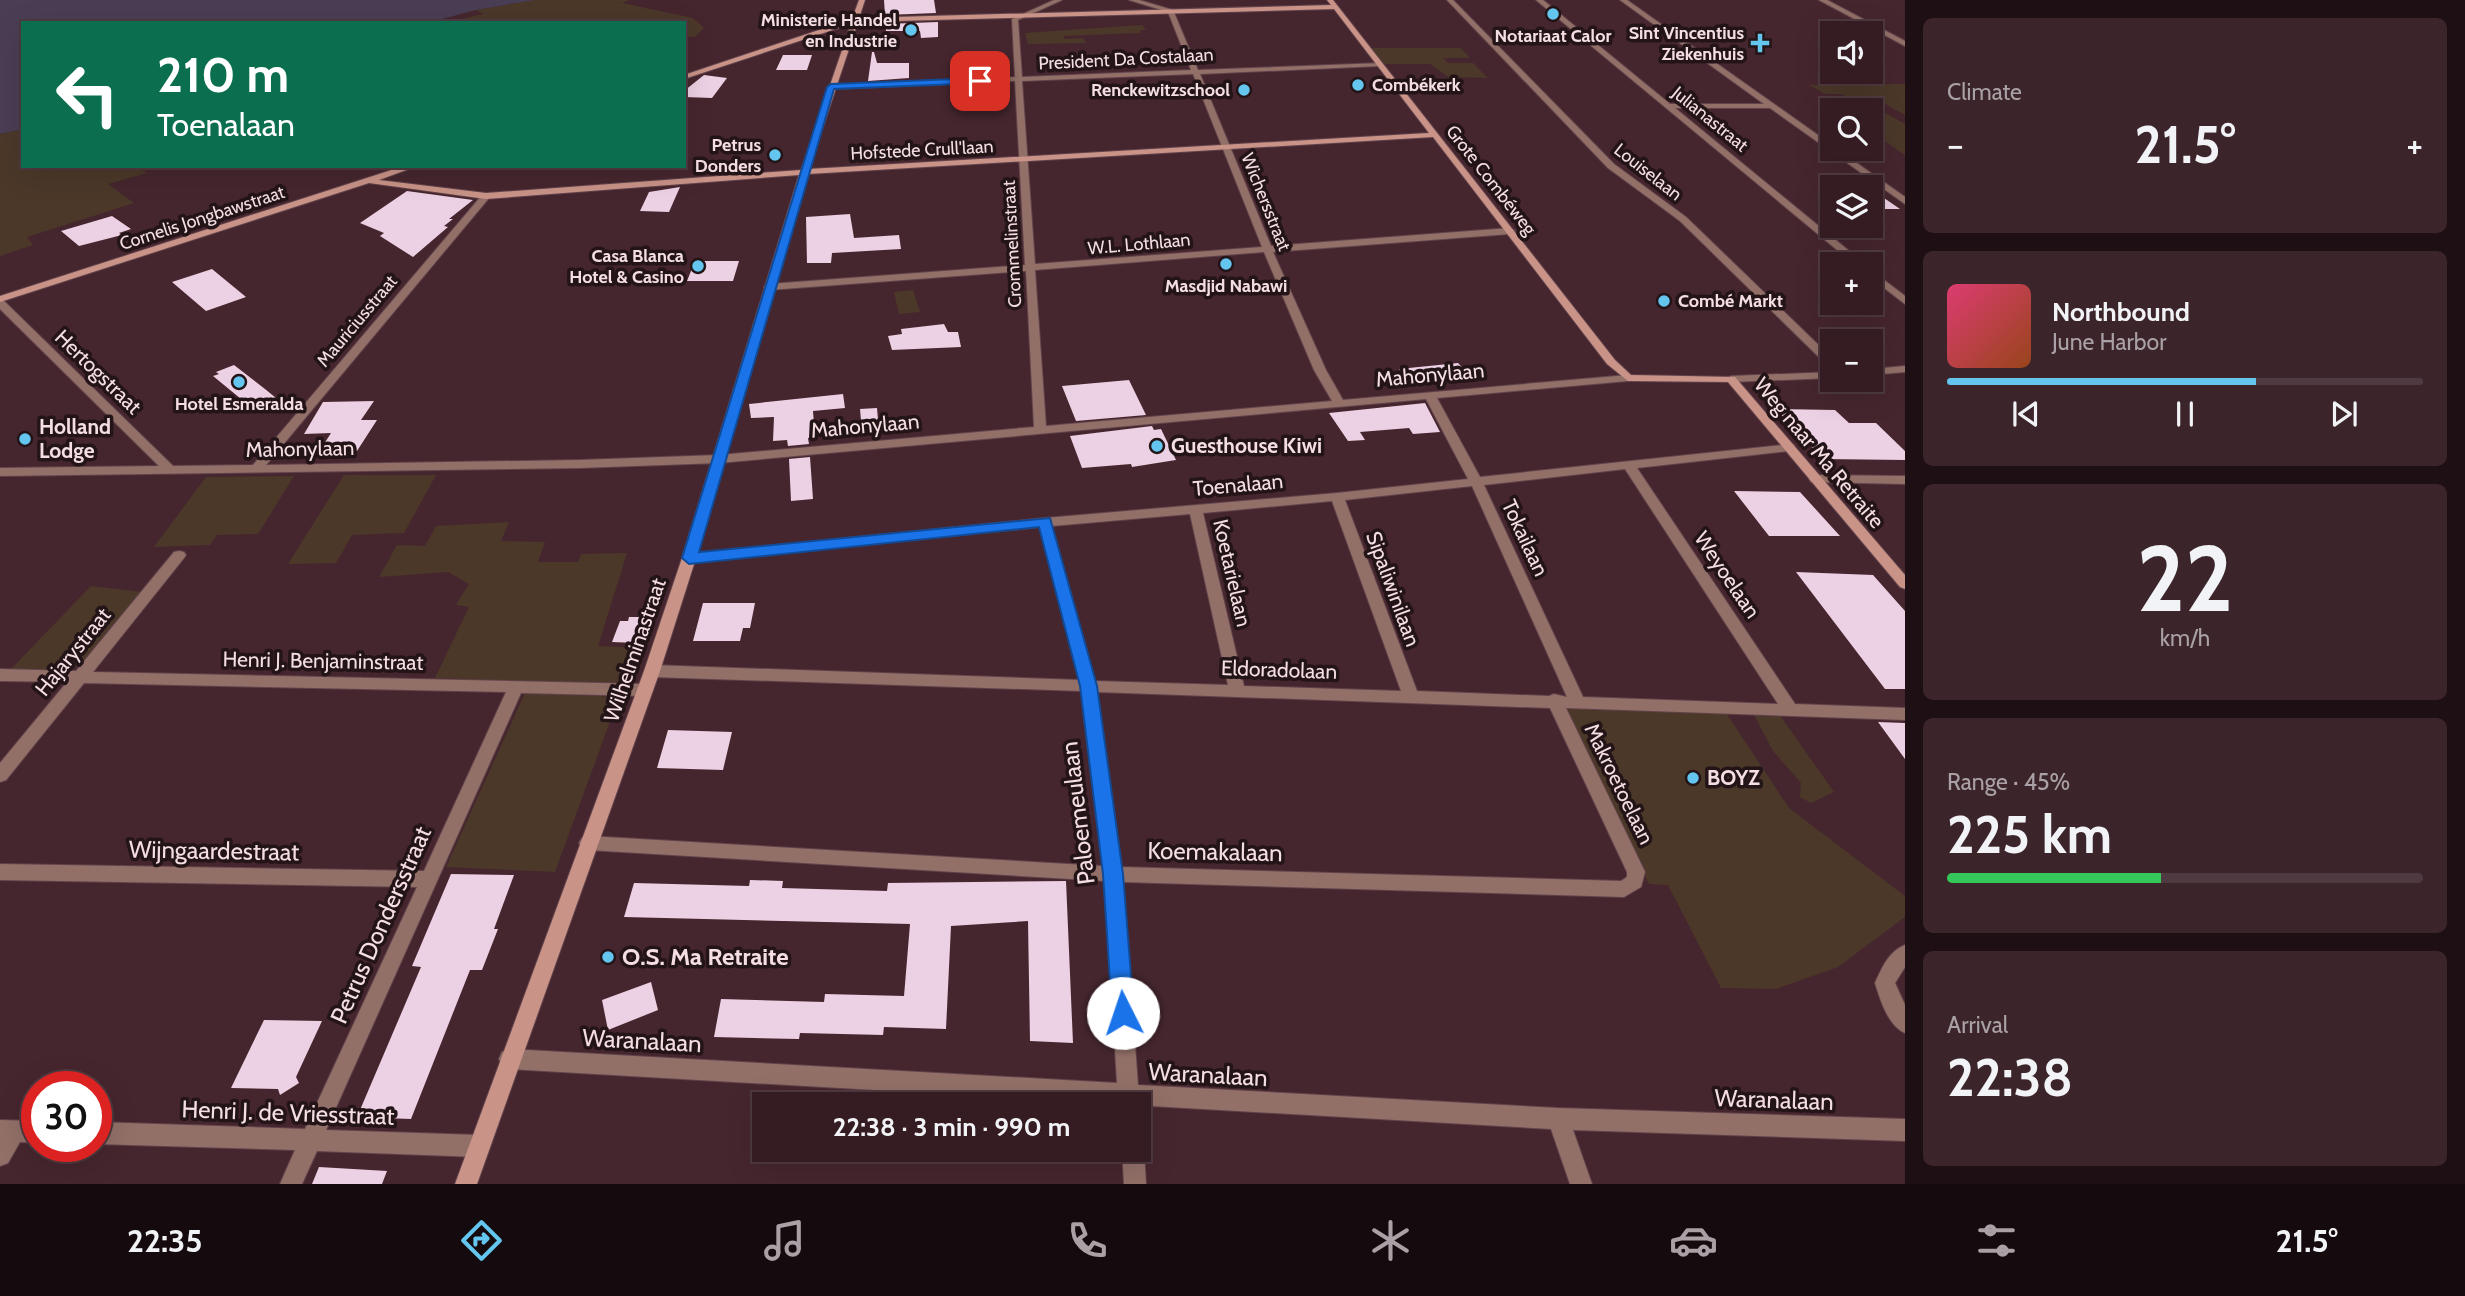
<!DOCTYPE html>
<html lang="en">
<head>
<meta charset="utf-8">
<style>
  body { margin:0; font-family:Cabin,sans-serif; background:#3c252a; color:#f1f3f6; height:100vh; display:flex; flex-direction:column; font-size:26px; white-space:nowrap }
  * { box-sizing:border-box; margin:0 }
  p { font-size:23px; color:#a9a1a5 }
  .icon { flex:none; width:38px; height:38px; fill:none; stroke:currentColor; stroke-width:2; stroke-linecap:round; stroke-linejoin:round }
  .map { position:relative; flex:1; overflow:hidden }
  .sheet { display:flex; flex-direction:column; gap:18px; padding:18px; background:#1d0f13; width:560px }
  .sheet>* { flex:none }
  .hud { position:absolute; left:21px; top:21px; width:665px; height:147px; border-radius:0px; box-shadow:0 7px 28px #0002,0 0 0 2px #4e3a40; background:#0b6e4f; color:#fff; overflow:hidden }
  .buttons { position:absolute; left:1820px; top:21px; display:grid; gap:14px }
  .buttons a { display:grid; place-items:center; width:63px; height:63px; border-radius:0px; background:#341c22; box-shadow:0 7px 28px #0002,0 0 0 2px #4e3a40; font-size:35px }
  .speed { position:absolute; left:21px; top:1071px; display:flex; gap:14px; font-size:35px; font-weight:700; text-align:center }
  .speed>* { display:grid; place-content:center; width:91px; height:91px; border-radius:50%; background:#341c22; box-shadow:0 7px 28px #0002,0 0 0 2px #4e3a40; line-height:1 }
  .speed .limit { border:10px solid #d22; background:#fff; color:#111 }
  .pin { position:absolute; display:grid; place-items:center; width:60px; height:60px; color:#fff; margin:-30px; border-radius:14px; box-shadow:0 4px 10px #0006 }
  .me { position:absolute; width:77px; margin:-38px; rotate:356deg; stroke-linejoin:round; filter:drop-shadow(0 0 5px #0008) }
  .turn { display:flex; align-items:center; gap:24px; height:147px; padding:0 21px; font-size:32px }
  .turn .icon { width:91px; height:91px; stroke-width:2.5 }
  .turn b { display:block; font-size:49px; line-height:60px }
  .big { font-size:52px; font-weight:800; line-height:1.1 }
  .sheet .tile { flex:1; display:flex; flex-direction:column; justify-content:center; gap:10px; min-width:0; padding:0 24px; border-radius:10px; background:#3c252a }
  .sheet .dial { align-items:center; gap:0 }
  .dial b { font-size:91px; line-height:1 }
  .song { display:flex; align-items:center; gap:21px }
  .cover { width:84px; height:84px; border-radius:10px; background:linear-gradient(135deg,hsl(340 70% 55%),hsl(20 70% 35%)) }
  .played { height:7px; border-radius:4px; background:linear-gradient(90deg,#64c5ee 65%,#4e3a40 65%) }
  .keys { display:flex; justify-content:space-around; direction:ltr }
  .heat { display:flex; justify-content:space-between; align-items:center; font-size:38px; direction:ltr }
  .charge { height:10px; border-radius:5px; background:linear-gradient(90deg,#34c759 45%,#4e3a40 0) }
  .trip { position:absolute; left:752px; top:1092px; width:399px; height:70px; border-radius:0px; background:#341c22; box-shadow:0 7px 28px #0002,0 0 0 2px #4e3a40; font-weight:800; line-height:70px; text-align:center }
  .tabs { display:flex; height:112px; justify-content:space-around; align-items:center; background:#150b0e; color:#a9a1a5 }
  .tabs .icon { width:49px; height:49px }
  .tabs .selected { color:#64c5ee }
  .tabs b { font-size:32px; color:#f1f3f6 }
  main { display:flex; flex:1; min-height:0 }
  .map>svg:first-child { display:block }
</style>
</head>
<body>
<main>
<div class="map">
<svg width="1905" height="1184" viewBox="0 0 1905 1184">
  <rect width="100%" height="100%" fill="#46262e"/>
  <!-- green -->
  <path fill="#4b3829" d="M 535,0 L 629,0 L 622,3 L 693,18 L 704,28 L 695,37 L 684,37 L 684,23 L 445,23 L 483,14 L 476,10 Z
    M 1142,25 L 1146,30 L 1140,30 L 1141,33 L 1063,36 L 1065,39 L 1083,38 L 1086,43 L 1028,44 L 1025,33 Z
    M 1371,48 L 1461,48 L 1470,58 L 1443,58 L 1448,63 L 1473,63 L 1488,78 L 1448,77 L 1430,64 L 1384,64 Z
    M 1905,84 L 1905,115 L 1880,101 L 1854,101 L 1841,94 L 1825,94 L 1809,85 Z
    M 1836,109 L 1878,109 L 1905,124 L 1905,155 L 1871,132 L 1871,110 Z
    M 23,129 L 23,166 L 135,166 L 147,173 L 108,184 L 134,203 L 27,237 L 33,245 L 0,256 L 0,134 Z
    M 913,290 L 920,312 L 899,314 L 894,292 Z
    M 344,475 L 436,475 L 404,533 L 352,535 L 336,563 L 288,564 Z
    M 294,476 L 258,534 L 217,535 L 210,545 L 154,547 L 206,477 Z
    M 509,522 L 501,541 L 545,542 L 538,562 L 578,562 L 581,554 L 627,553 L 598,646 L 642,648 L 634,672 L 629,679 L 606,684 L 435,678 L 469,607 L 456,605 L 469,584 L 448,572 L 379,577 L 397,545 L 425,546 L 436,526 Z
    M 91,586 L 143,592 L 84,663 C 61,675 36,671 11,669 Z
    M 525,693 L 619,697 L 555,872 L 446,867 Z
    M 1576,706 L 1726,713 L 1789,808 L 1905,896 L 1905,917 L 1838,967 L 1776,989 L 1721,988 L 1668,885 L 1649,884 L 1568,715 L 1569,709 Z
    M 1753,713 L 1779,714 L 1834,792 L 1811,803 L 1800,797 L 1801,783 L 1773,751 Z"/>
  <!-- water -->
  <path fill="#4a3e54" d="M 0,0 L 535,0 L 476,10 L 427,23 L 23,23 L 23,129 L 0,134 Z"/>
  <!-- building -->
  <path fill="#ecd0e3" d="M 884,0 L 934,0 L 936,13 L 885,15 Z
    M 938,22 L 938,37 L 921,38 L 920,31 L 886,31 L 886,24 Z
    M 872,52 L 874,52 L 877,63 L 909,63 L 909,78 L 868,81 Z
    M 783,55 L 812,55 L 807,70 L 776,70 Z
    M 704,75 L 727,78 L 712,98 L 684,97 L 684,91 Z
    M 680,187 L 669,212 L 640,211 L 649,192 Z
    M 1871,189 L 1900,209 L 1871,209 Z
    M 407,191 L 473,200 L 449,219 L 453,219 L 444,226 L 448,227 L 413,257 L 380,236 L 384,233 L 360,223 Z
    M 850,214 L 854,238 L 899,235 L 901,249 L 832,253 L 831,263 L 807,263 L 806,217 Z
    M 112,216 L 131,229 L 119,233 L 122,235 L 79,246 L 61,231 Z
    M 695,261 L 739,261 L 733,281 L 687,281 Z
    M 212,269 L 246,297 L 206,311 L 172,282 Z
    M 944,324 L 948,332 L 958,332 L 961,347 L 892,350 L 888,336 L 902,334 L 901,329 Z
    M 1458,363 L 1472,378 L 1412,384 L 1399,369 Z
    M 234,365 L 265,389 L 276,398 L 252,408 L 213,376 L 219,374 L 216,372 Z
    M 1129,380 L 1146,415 L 1076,421 L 1062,386 Z
    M 843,394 L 845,408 L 813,411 L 815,438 L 808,438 L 809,444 L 788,446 L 787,440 L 773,441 L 774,417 L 751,418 L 749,404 Z
    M 374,401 L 361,420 L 377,420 L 357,451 L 319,452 L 331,433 L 304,434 L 323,402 Z
    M 1425,403 L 1440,432 L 1413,434 L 1409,428 L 1360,432 L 1365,440 L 1348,441 L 1329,413 Z
    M 877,408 L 879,431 L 862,432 L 860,409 Z
    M 1776,409 L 1835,410 L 1849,423 L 1876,423 L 1905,451 L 1905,460 L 1823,459 Z
    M 1152,426 L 1154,430 L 1161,429 L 1176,460 L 1132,467 L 1131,464 L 1082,468 L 1070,436 Z
    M 810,457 L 813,499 L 791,501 L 789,459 Z
    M 1734,491 L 1800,492 L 1840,536 L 1769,536 Z
    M 1796,572 L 1873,575 L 1905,611 L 1905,689 L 1885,689 Z
    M 703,603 L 755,603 L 750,628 L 743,628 L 740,641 L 693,641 Z
    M 629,617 L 646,617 L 637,643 L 612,642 L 620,621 L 628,621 Z
    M 1878,722 L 1905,723 L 1905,759 Z
    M 668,730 L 732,732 L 723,770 L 657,768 Z
    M 451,874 L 514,875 L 494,929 L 498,929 L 482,970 L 470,970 L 411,1119 L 357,1117 L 421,967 L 412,966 Z
    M 750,880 L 783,881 L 782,888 L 887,891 L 888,883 L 1066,881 L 1073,1043 L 1030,1041 L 1028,921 L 951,926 L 946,1029 L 884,1027 L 883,1035 L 800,1033 L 799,1039 L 714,1037 L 721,999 L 824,1002 L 825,994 L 904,996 L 910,924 L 624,917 L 634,883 L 749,886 Z
    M 651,982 L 658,1010 L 608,1030 L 602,1000 Z
    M 264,1020 L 322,1021 L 296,1077 L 299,1083 L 280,1095 L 278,1089 L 231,1088 Z
    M 319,1167 L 387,1171 L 382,1184 L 312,1184 Z"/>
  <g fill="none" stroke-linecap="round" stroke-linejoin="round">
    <!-- street casing -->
    <g stroke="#62434b" stroke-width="2">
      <path id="street" d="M 1054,0 L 1062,0 L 1018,20 L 1022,77 L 1191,70 L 1168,12 L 1129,0 L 1139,0 L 1173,10 L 1198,70 L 1382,63 L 1380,66 L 1200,74 L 1271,246 L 1510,228 L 1515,231 L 1510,234 L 1273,252 L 1326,370 L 1343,400 L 1628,375 L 1634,378 L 1628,381 L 1437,398 L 1480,477 L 1793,444 L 1795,447 L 1793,450 L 1789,451 L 1637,468 L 1795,704 L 1905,708 L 1905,720 L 1566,708 L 1645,872 L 1641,887 L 1624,897 L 1123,882 L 1138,1085 L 1558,1108 L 1905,1119 L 1905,1141 L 1573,1130 L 1592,1184 L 1570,1184 L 1551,1129 L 509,1069 L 502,1066 L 499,1059 L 502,1052 L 509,1049 L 1117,1083 L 1105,881 L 588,850 L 582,848 L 579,843 L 582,838 L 588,836 L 1103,866 L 1082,691 L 652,677 L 647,675 L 644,671 L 647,667 L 652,665 L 1080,680 L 1040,527 L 689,562 L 682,558 L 689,554 L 1045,518 L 1337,493 L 1468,479 L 1426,399 L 719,463 L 579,468 L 0,476 L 0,468 L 159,466 L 0,309 L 0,300 L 4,301 L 173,466 L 253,465 L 483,194 L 486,193 L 490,196 L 489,198 L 266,465 L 579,460 L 719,455 L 1034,427 L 1026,271 L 769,290 L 764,287 L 769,284 L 1025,265 L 1015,81 L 831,89 L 827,87 L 831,85 L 1015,77 L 1012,19 ZM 1193,74 L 1262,247 L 1035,264 L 1022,81 ZM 1264,252 L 1314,370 L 1332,401 L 1046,426 L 1035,270 ZM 1625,469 L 1778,704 L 1583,697 L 1484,485 ZM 1472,486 L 1567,697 L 1554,694 L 1549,696 L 1417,691 L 1345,500 ZM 1332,501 L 1401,691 L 1244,686 L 1203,513 ZM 1190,514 L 1228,685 L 1095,681 L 1052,526 ZM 1097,692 L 1550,708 L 1627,872 L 1627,877 L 1621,881 L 1121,867 Z
        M 1447,0 L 1453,0 L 1614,164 L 1686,217 L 1832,358 L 1832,367 L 1828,366 L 1680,221 L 1608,168 Z
        M 1536,0 L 1543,0 L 1670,104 L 1764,104 L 1620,0 L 1627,0 L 1832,145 L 1832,149 L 1837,149 L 1905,197 L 1905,204 L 1770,108 L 1675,108 L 1865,264 L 1854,264 Z
        M 1819,0 L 1827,0 L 1905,41 L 1905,46 Z
        M 1871,270 L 1905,296 L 1905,304 L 1871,278 Z
        M 1905,366 L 1905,372 L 1871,375 L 1871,369 Z
        M 1832,372 L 1832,378 L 1731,382 L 1725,379 L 1731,376 Z
        M 1815,475 L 1905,476 L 1905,484 L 1811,482 L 1809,479 L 1811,476 Z
        M 179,551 L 184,552 L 186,555 L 184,558 L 93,672 L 644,684 L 649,686 L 652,690 L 649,694 L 644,696 L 521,693 L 326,1130 L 479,1135 L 487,1138 L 490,1146 L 487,1154 L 479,1157 L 317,1151 L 302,1184 L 280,1184 L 295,1150 L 96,1144 L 96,1122 L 305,1129 L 417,887 L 0,880 L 0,864 L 424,871 L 506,692 L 84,683 L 6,780 L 0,782 L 0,763 L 67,682 L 0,681 L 0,669 L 76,671 L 174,552 Z
        M 1905,945 L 1905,967 L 1895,983 L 1905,1005 L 1905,1033 C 1888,1026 1880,999 1875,983 C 1882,968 1888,952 1905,945 Z
        M 0,1120 L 37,1121 L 37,1143 L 20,1142 L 8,1163 L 0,1166 Z
        M 1139,1142 L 1144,1150 L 1146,1184 L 1124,1184 L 1122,1150 L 1139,1150 Z"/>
    </g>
    <!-- secondary casing -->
    <g stroke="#62434b" stroke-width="2">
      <path id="secondary" d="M 859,0 L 865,0 L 859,18 L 1331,5 L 1327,0 L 1333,0 L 1615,360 L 1631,375 L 1735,377 L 1905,575 L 1905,589 L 1900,587 L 1728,382 L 1628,381 L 1607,364 L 1433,137 L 808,174 L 696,558 L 660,671 L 477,1184 L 455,1184 L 644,671 L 682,558 L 799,175 L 486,199 L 369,183 L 0,302 L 0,296 L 404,166 L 417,166 L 379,180 L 486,193 L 801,170 L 851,24 L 684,79 L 684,75 L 852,19 ZM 1334,9 L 1429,133 L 809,169 L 858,22 Z"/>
    </g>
    <!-- street -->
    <use href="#street" fill="#927068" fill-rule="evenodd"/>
    <!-- secondary -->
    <use href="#secondary" fill="#c99387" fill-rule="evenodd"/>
  </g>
  <!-- route -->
  <path fill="#1a73e8" stroke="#114b97" stroke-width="2" d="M 980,78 L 983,83 L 834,89 L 699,552 L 1050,518 L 1097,686 L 1123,874 L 1134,1013 L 1131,1021 L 1123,1024 L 1115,1021 L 1112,1013 L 1103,874 L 1080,686 L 1039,527 L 689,564 L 682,558 L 827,87 L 831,84 Z"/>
  <!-- markers -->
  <g fill="#64c5ee" stroke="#231417" stroke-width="2.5">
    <circle cx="1553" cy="14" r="7"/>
    <circle cx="911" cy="30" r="7"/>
    <path d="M1756.5 32.5h7v7h7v7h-7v7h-7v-7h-7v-7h7z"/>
    <circle cx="1358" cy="85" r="7"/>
    <circle cx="1244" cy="90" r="7"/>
    <circle cx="775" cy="155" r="7"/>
    <circle cx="1226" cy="264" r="7"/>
    <circle cx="698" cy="266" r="7"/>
    <circle cx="1664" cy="301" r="7"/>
    <circle cx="239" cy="382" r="7"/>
    <circle cx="25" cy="439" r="7"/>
    <circle cx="1157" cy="446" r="7"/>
    <circle cx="1693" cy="778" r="7"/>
    <circle cx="608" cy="957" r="7"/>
  </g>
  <g text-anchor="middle" stroke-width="7" stroke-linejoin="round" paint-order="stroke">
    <!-- far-poi labels -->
    <g font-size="18" font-weight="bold" fill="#f4dee2" stroke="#231417" text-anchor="end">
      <text x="897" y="26">Ministerie Handel<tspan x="897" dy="21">en Industrie</tspan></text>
      <text x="1744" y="39">Sint Vincentius<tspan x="1744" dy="21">Ziekenhuis</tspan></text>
      <text x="1553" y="42" text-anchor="middle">Notariaat Calor</text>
      <text x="1372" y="91" text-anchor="start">Combékerk</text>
      <text x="1230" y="96">Renckewitzschool</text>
      <text x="761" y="151">Petrus<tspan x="761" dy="21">Donders</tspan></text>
      <text x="684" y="262">Casa Blanca<tspan x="684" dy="21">Hotel &amp; Casino</tspan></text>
      <text x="1226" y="292" text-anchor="middle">Masdjid Nabawi</text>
      <text x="1678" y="307" text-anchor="start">Combé Markt</text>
      <text x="239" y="410" text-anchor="middle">Hotel Esmeralda</text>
    </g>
    <!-- far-street labels -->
    <g font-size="18" fill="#f4dee2" stroke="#231417">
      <text transform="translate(1126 59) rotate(-3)" y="6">President Da Costalaan</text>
      <text transform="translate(1710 119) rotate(39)" y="6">Julianastraat</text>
      <text transform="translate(922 150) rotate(-3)" y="6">Hofstede Crull'laan</text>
      <text transform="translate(1648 172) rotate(38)" y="6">Louiselaan</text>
      <text transform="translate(1491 180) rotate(52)" y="6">Grote Combéweg</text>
      <text transform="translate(1266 202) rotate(68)" y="6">Wichersstraat</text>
      <text transform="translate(202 218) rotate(-18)" y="6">Cornelis Jongbawstraat</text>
      <text transform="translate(1012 244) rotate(-93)" y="6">Crommelinstraat</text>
      <text transform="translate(1139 244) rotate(-5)" y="6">W.L. Lothlaan</text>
      <text transform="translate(357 321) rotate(-50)" y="6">Mauriciusstraat</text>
    </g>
    <!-- street labels -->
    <g font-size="21" fill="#f4dee2" stroke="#231417">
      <text transform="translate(98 372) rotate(44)" y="7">Hertogstraat</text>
      <text transform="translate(1430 375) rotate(-5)" y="7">Mahonylaan</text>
      <text transform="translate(865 426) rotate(-5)" y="7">Mahonylaan</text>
      <text transform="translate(300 449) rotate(-1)" y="7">Mahonylaan</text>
      <text transform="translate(1819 453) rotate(50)" y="7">Weg naar Ma Retraite</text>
      <text transform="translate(1238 485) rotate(-5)" y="7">Toenalaan</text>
      <text transform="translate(1525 538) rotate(65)" y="7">Tokailaan</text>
      <text transform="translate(1232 573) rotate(77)" y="7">Koetarielaan</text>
      <text transform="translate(1727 575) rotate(56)" y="7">Weyoelaan</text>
      <text transform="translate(1393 589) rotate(70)" y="7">Sipaliwinilaan</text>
      <text transform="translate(635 650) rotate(-71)" y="7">Wilhelminastraat</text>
      <text transform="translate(73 652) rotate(-51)" y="7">Hajarystraat</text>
      <text transform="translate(323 661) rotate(1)" y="7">Henri J. Benjaminstraat</text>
      <text transform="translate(1279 670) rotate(2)" y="7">Eldoradolaan</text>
      <text transform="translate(1619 784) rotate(64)" y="7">Makroetoelaan</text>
    </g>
    <!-- poi labels -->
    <g font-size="21" font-weight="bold" fill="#f4dee2" stroke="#231417" text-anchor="start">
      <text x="39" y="434">Holland<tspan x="39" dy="24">Lodge</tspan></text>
      <text x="1171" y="453">Guesthouse Kiwi</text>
      <text x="1707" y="785">BOYZ</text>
    </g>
    <!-- near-street labels -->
    <g font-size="24" fill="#f4dee2" stroke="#231417">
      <text transform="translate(1078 813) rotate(-97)" y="8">Paloemeulaan</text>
      <text transform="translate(214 851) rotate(1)" y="8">Wijngaardestraat</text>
      <text transform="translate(1215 852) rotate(1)" y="8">Koemakalaan</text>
      <text transform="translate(381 925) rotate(-66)" y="8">Petrus Dondersstraat</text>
      <text transform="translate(642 1041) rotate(3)" y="8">Waranalaan</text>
      <text transform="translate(1208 1075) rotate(3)" y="8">Waranalaan</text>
      <text transform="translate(1774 1100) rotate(2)" y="8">Waranalaan</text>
      <text transform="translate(288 1113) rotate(2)" y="8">Henri J. de Vriesstraat</text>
    </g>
    <!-- near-poi labels -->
    <g font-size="24" font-weight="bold" fill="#f4dee2" stroke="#231417" text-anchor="start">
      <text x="622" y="965">O.S. Ma Retraite</text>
    </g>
  </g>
</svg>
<div class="buttons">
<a><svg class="icon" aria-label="sound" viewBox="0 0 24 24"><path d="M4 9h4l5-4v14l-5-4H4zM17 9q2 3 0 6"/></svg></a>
<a><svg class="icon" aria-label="search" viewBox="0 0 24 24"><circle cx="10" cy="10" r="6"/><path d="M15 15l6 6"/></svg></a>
<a><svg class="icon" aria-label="layers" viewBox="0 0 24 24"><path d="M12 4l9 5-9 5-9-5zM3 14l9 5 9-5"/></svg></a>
<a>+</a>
<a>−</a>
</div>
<div class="speed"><div class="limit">30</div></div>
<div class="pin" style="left:980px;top:81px;background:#d93025"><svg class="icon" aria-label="arrive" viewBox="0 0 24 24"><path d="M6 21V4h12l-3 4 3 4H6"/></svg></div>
<svg class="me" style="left:1123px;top:1013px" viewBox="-20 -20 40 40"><circle r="19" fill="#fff"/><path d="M0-13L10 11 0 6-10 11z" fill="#1a73e8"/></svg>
<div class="trip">22:38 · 3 min · 990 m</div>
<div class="hud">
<div class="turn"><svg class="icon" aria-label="left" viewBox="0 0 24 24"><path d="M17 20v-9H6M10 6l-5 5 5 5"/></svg><div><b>210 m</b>Toenalaan</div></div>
</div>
</div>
<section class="sheet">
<div class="tile"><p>Climate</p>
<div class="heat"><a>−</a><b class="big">21.5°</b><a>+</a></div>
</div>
<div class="tile">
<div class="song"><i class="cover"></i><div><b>Northbound</b><p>June Harbor</p></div></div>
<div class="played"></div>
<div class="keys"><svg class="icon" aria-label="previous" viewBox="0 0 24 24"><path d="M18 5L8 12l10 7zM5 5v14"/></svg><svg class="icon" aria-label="pause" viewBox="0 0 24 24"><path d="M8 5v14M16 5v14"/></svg><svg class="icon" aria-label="next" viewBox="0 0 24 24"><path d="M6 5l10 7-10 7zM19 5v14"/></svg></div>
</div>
<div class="tile dial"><b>22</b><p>km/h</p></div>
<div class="tile"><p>Range · 45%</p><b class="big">225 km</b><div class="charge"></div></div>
<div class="tile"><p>Arrival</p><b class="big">22:38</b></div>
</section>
</main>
<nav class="tabs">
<b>22:35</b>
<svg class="icon selected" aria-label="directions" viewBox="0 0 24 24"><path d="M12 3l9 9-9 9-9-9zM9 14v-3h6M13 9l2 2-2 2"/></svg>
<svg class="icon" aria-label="music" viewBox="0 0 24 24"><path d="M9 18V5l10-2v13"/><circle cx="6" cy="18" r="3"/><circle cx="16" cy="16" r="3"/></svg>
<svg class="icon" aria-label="phone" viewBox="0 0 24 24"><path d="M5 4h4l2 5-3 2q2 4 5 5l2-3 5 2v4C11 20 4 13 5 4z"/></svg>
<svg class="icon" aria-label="climate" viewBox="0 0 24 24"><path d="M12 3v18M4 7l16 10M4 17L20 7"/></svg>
<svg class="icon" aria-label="car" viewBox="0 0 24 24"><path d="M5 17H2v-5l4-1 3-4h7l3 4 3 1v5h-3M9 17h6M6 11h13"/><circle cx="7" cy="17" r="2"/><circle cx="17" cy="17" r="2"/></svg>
<svg class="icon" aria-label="filters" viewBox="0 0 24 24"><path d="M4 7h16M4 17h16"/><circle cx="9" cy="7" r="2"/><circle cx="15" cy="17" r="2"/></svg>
<b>21.5°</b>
</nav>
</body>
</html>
